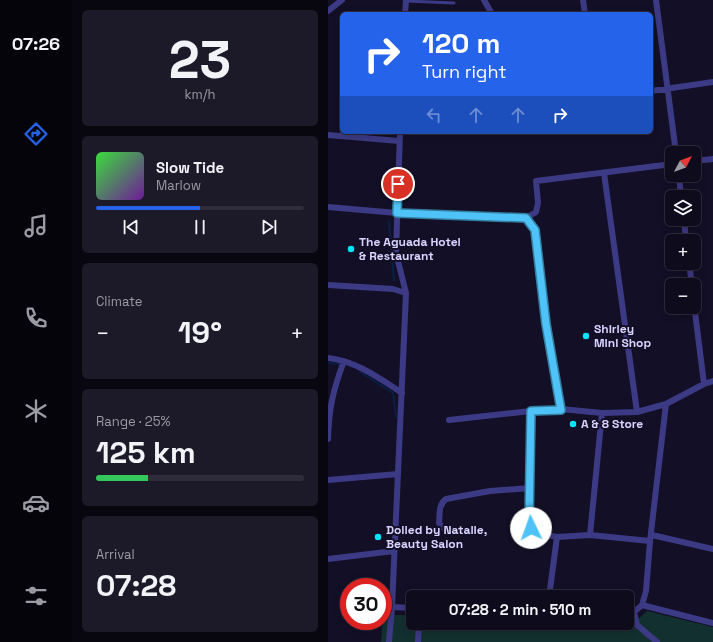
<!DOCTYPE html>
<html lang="en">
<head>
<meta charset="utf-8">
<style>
  body { margin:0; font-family:"Space Grotesk",sans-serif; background:#1c1929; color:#f1f3f6; height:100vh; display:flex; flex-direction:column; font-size:15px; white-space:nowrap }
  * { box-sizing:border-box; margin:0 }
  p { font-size:13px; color:#9b9ba3 }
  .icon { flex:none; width:22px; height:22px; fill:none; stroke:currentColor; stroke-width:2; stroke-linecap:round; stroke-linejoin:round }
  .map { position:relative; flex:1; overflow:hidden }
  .panel { display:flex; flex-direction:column; gap:10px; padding:10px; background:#08060f; width:256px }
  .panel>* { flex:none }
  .banner { position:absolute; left:12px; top:12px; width:313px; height:122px; border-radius:6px; box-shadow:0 2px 10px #0003,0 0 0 1px #2e2b3b; background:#2563eb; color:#fff; overflow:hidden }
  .needle { width:26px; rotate:49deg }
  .tools { position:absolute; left:337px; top:146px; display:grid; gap:8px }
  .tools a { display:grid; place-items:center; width:36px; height:36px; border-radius:6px; background:#0e0b1c; box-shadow:0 2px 10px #0003,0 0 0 1px #2e2b3b; font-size:20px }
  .speed { position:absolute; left:12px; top:578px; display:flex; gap:8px; font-size:20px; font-weight:700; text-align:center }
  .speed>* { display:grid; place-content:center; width:52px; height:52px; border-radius:50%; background:#0e0b1c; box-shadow:0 2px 10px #0003,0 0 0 1px #2e2b3b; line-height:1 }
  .speed .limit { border:6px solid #d22; background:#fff; color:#111 }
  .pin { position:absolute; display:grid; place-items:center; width:34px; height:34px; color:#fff; margin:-17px; border:2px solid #fff; border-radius:50%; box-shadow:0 1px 4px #0007 }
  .me { position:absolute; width:44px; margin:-22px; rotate:357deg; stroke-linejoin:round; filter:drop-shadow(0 0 3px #0008) }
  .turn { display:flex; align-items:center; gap:14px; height:84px; padding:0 16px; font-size:18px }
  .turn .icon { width:52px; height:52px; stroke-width:2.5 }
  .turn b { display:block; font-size:28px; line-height:34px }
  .lanes { display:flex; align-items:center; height:38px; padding:0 16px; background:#0003; justify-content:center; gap:20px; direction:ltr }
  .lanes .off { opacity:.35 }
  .big { font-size:30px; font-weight:700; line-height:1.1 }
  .panel .tile { flex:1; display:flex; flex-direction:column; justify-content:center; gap:6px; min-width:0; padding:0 14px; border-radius:6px; background:#1c1929 }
  .panel .dial { align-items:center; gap:0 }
  .dial b { font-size:52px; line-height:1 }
  .song { display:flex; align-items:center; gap:12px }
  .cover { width:48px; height:48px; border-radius:6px; background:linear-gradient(135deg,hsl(120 70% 55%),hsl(280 70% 35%)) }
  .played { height:4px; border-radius:2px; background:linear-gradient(90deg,#2563eb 50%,#2e2b3b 50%) }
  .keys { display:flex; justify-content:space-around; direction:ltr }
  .heat { display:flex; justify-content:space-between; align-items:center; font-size:22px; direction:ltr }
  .charge { height:6px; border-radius:3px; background:linear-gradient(90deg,#34c759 25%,#2e2b3b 0) }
  .trip { position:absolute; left:78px; top:590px; width:228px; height:40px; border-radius:6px; background:#0e0b1c; box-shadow:0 2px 10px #0003,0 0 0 1px #2e2b3b; font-weight:700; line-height:40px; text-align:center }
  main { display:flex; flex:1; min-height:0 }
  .tabs { display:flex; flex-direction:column; width:72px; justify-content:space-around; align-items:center; background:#06040b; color:#9b9ba3 }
  .tabs .icon { width:28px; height:28px }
  .tabs .selected { color:#2563eb }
  .tabs b { font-size:18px; color:#f1f3f6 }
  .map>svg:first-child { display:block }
</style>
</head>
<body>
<main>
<nav class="tabs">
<b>07:26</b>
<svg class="icon selected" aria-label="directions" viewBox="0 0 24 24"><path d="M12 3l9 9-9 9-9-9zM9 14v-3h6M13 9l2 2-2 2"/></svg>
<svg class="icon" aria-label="music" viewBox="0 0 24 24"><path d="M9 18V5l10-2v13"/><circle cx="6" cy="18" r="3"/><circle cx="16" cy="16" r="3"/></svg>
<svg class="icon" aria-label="phone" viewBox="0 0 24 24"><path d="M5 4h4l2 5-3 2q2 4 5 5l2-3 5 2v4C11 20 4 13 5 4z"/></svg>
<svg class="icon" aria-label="climate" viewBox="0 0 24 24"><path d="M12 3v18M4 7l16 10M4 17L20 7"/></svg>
<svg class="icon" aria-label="car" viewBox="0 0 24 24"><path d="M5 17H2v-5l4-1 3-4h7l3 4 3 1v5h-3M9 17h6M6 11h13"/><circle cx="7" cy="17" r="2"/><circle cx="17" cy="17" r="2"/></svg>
<svg class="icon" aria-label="filters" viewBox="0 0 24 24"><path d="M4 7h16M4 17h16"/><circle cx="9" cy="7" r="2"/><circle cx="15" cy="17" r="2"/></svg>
</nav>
<section class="panel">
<div class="tile dial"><b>23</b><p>km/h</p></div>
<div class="tile">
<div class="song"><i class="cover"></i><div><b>Slow Tide</b><p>Marlow</p></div></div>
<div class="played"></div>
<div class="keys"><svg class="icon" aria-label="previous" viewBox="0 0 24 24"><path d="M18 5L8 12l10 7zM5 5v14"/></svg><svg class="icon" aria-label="pause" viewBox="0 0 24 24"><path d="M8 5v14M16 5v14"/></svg><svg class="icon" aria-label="next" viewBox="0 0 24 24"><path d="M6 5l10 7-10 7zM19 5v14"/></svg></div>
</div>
<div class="tile"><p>Climate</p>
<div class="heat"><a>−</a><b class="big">19°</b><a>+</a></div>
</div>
<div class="tile"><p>Range · 25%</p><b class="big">125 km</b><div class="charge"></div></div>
<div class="tile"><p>Arrival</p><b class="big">07:28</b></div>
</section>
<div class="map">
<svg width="385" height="642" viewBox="0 0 385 642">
  <rect width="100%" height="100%" fill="#130f26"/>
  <!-- green -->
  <path fill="#12302f" d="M 319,611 L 385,627 L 385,642 L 53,642 L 55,615 L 85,615 L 85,623 L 299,623 L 299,620 L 308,621 Z"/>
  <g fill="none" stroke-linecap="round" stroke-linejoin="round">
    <!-- stream -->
    <path stroke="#0a1f44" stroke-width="2" d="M 61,221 L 66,281
      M 0,363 L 13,364
      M 32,372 L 65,393 L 68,417"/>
    <!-- service -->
    <path stroke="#3d3a85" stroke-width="3" d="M 78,1 L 126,3
      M 13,136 L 14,119"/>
    <!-- minor -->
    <path stroke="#3d3a85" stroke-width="6" d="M 156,0 L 164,14
      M 255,0 L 257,14
      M 328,0 L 348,153
      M 0,11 L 14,0
      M 77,14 L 78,0
      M 323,91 L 385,82
      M 0,135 L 71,141
      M 366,161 L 385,159
      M 276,173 L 309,412
      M 351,175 L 353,197
      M 0,207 L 69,213 L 198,218 L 208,212 L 210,203 L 208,181 L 344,164
      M 198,218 L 207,230 L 218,324 L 233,409
      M 356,219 L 358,241
      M 361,263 L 364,285
      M 0,285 L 65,289 L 78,293
      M 366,304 L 376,384
      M 0,358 C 28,361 51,378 74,393
      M 203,411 L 201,523 L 203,528 L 209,533 L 229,537 L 262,535 L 322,541
      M 121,420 L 203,411 L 233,409 L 274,413 L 309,412 L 338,404 L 376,384 L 385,381
      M 0,439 C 1,408 5,390 16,361
      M 0,480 L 70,474
      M 120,529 L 115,528 L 111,523 C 112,514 110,505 118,499 L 162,491 L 202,488
      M 262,535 L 274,413
      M 324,535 L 385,549
      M 0,559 L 66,551
      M 221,597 L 229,537
      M 314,605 L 318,591 L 322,541 L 338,404
      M 64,607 L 85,608
      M 306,612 L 309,625 L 329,642
      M 299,613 L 306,612 L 314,605 L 385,623
      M 61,642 L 64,607 L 78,293 L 68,253 L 72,132
      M 90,642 L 91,623"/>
  </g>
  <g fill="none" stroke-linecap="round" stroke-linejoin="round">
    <!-- route casing -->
    <g stroke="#337fa1" stroke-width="10">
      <path id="route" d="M 70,184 L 69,213 L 198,218 L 207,230 L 218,324 L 233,410 L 203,411 L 201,523 L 203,528"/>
    </g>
    <!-- route -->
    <use href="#route" stroke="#4fc3f7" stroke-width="7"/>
  </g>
  <!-- markers -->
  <g fill="#00e5ff" stroke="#130f26" stroke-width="1.5">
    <circle cx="23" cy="249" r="4"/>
    <circle cx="258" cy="336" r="4"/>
    <circle cx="245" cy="424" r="4"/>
    <circle cx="50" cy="537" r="4"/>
  </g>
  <g text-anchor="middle" stroke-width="4" stroke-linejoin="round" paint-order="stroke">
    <!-- poi labels -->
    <g font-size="12" font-weight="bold" fill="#d9d4ff" stroke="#130f26" text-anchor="start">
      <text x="31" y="246">The Aguada Hotel<tspan x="31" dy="14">&amp; Restaurant</tspan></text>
      <text x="266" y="333">Shirley<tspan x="266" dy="14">Mini Shop</tspan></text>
      <text x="253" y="428">A &amp; 8 Store</text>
      <text x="58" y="534">Dolled by Natalie,<tspan x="58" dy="14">Beauty Salon</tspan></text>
    </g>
  </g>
</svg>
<div class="tools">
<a><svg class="needle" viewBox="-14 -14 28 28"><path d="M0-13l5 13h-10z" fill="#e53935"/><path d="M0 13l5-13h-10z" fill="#9b9ba3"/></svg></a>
<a><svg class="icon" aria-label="layers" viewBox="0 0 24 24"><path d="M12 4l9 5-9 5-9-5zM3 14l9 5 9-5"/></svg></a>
<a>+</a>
<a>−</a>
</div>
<div class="speed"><div class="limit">30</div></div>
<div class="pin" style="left:70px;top:184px;background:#d93025"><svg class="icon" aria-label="arrive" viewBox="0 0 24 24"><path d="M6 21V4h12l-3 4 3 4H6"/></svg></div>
<svg class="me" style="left:203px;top:528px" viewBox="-20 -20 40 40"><circle r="19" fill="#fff"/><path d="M0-13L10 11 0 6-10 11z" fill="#4fc3f7"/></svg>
<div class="trip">07:28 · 2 min · 510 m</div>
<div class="banner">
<div class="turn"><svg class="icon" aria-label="right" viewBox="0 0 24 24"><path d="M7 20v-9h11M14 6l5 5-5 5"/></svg><div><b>120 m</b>Turn right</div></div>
<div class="lanes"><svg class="icon off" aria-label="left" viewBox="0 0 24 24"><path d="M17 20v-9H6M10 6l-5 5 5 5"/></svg><svg class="icon off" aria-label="ahead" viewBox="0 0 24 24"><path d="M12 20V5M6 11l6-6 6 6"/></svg><svg class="icon off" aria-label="ahead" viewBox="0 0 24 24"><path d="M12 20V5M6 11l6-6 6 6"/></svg><svg class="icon" aria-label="right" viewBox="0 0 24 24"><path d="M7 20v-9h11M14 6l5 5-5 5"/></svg></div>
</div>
</div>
</main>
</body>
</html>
